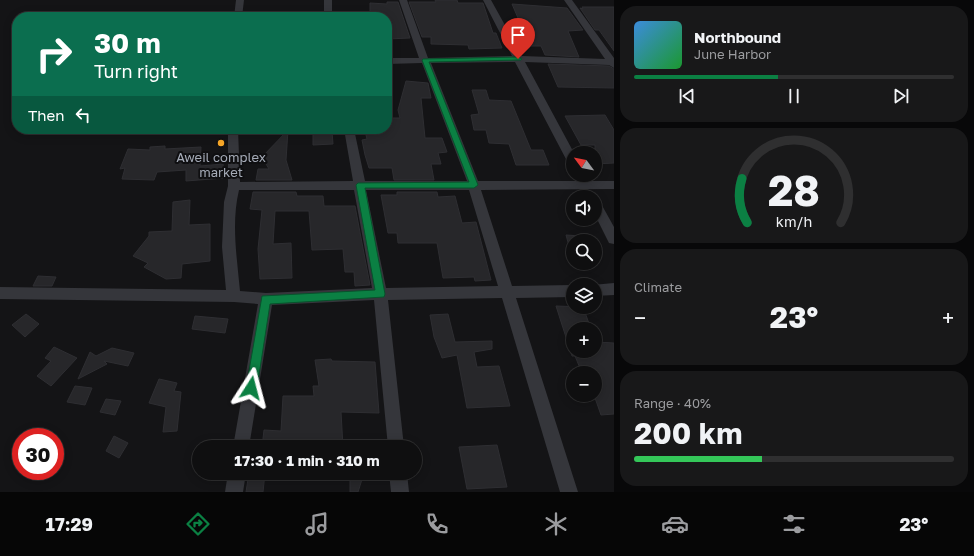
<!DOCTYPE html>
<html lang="en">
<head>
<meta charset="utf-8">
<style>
  body { margin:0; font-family:"Golos Text",sans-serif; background:#181819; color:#f1f3f6; height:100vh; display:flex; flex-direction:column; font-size:15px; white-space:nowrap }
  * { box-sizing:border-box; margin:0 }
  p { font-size:13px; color:#9b9c9f }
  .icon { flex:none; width:22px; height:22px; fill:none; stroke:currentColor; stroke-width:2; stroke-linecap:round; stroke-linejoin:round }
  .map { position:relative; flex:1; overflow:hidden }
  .sheet { display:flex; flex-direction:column; gap:6px; padding:6px; background:#080809; width:360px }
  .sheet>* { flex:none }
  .guide { position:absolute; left:12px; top:12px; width:380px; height:122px; border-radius:16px; box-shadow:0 2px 10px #0003,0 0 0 1px #2f2f30; background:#0b6e4f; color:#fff; overflow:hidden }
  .needle { width:26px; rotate:302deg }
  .fabs { position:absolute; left:566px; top:146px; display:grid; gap:8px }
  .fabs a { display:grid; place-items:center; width:36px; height:36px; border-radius:50%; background:#0f0f10; box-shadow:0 2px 10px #0003,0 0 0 1px #2f2f30; font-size:20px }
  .speed { position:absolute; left:12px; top:428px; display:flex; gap:8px; font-size:20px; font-weight:700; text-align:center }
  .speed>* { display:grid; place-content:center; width:52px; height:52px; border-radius:50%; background:#0f0f10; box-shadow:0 2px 10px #0003,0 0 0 1px #2f2f30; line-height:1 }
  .speed .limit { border:6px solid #d22; background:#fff; color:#111 }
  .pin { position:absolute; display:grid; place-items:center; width:34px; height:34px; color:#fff; margin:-41px -17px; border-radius:50% 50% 50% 0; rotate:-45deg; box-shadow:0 0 4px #0007 }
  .pin .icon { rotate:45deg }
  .me { position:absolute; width:44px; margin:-22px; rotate:9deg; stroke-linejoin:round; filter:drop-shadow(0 0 3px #0008) }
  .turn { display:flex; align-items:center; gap:14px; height:84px; padding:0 16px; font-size:18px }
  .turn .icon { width:52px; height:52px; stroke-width:2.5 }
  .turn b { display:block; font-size:28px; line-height:34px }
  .then { display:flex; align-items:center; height:38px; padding:0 16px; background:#0003; gap:8px; font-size:15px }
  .big { font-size:30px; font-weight:700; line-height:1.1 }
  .sheet .tile { flex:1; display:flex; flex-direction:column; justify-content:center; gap:6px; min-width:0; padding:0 14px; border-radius:16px; background:#181819 }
  .sheet .dial { align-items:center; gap:0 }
  .dial svg { height:104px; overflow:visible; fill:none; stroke:#2f2f30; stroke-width:7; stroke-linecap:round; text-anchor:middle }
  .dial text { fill:#f1f3f6; stroke:none }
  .song { display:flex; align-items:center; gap:12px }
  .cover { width:48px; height:48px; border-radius:6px; background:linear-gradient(135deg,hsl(210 70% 55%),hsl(130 70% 35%)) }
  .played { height:4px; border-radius:2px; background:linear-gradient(90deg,#0b8043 45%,#2f2f30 45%) }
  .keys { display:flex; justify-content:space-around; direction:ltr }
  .heat { display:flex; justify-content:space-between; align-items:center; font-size:22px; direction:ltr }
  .charge { height:6px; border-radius:3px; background:linear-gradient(90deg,#34c759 40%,#2f2f30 0) }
  .trip { position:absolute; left:192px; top:440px; width:230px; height:40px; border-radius:20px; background:#0f0f10; box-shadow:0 2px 10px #0003,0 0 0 1px #2f2f30; font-weight:700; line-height:40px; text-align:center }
  .dock { display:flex; height:64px; justify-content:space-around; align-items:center; background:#060606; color:#9b9c9f }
  .dock .icon { width:28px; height:28px }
  .dock .active { color:#0b8043 }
  .dock b { font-size:18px; color:#f1f3f6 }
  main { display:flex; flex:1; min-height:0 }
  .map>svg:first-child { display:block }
</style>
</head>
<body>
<main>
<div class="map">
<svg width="614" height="492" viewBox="0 0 614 492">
  <rect width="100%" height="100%" fill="#141416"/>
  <!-- building -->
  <path fill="#27272a" stroke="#2e2e32" d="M 435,0 L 457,0 L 458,3 L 483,3 L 493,33 L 496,33 L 502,48 L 469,49 L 468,45 L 431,44 L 431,37 L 422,37 L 409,2 L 436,2 Z
    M 387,2 L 398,2 L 410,38 L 387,39 L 387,17 L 370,17 L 370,3 L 387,4 Z
    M 512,4 L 567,8 L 583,30 L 568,31 L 579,57 L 545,55 L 541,46 L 528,46 L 523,31 L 524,32 Z
    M 582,7 L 614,7 L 614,51 L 599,30 L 595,30 L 580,8 L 583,9 Z
    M 548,64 L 609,66 L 614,69 L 614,88 L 558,87 Z
    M 406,81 L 428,83 L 431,98 L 421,98 L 425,138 L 442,138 L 447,152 L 438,153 L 441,164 L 431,164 L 434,180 L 394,180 L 392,168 L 369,168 L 365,155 L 362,140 L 367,139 L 365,131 L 387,129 L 387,118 L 400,118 L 398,110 Z
    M 472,90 L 486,90 L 489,100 L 511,101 L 531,150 L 543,150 L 549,165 L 516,165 L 509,144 L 489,143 L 486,130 L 474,130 L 471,115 L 479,114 Z
    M 605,115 L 614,130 L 614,163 L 595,164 L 595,145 L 581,145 L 565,116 Z
    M 288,130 L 286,160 L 292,180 L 256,180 L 258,169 L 269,169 L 262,157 Z
    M 313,131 L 332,131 L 333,144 L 313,145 Z
    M 165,146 L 165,149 L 201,147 L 200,166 L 223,164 L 224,178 L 186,181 L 186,170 L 157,172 L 154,180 L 122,179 L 125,168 L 120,169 L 128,149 L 150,150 L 150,147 Z
    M 253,192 L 296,192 L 297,196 L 323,196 L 324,206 L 355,206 L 370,285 L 355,286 L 354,272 L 345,272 L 343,249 L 312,250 L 309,211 L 275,211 L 273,244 L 291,243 L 292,278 L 260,279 L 258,249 L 262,210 L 250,209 Z
    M 397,192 L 437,192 L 438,197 L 455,196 L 462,223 L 476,222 L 491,280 L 475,281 L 474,277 L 443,278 L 437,243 L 398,243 L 397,233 L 388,233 L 381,195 L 397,195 Z
    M 190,200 L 189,225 L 210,224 L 210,261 L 182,264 L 181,278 L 166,279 L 144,267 L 148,263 L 133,256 L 149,236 L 149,232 L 172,231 L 173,202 Z
    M 566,235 L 581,236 L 583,241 L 573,241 L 573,260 Z
    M 38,276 L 56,277 L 52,286 L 33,286 Z
    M 556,306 L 583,307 L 591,329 L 573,329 L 573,351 L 595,351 L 595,340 L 596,342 L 614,343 L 614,414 L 601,415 L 594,395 L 595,373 L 582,373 L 575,356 L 572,356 Z
    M 26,314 L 39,324 L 25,337 L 12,325 Z
    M 448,314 L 455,342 L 492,341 L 492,349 L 474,352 L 477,367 L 499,366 L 510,406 L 467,408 L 457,355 L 442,358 L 434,337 L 430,315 Z
    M 195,316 L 228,319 L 225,333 L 192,329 Z
    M 54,347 L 77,358 L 51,386 L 37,376 L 51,361 L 45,358 Z
    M 112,348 L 134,353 L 128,366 L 104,361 L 107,364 L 78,379 L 90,352 L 96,356 Z
    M 331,359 L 332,361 L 375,362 L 379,413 L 341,412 L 343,447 L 262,447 L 264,430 L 281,431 L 283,396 L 314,396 L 313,386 L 319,386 L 315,360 Z
    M 159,379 L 177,383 L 174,391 L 181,392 L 177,431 L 163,432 L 166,407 L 149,403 Z
    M 75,386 L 92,388 L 85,405 L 67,402 Z
    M 106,399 L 121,401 L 115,415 L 100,412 Z
    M 114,436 L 128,443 L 119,458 L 106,451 Z
    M 497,445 L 507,487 L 467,489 L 459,447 Z
    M 249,473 L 265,473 L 263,492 L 246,492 Z
    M 350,473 L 364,473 L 358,492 L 350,492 Z"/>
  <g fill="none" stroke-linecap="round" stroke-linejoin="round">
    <!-- minor -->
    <path fill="#35363b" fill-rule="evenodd" d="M 236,0 L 244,0 L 242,17 L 234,17 Z
      M 324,0 L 332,0 L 332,17 L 324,17 Z
      M 399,0 L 407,0 L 428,58 L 512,56 L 483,0 L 491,0 L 522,56 L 605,59 L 564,0 L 572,0 L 614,58 L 614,68 L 609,65 L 525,62 L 574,153 L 573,165 L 567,161 L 515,62 L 431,63 L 478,181 L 614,181 L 614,189 L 481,190 L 512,286 L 573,285 L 573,297 L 516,298 L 578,492 L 560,492 L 502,298 L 388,300 L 404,447 L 388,447 L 374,300 L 272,305 L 249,447 L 233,447 L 258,304 L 234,302 L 0,299 L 0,287 L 226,290 L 222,247 L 224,202 L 228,186 L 228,129 L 238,129 L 240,182 L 353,181 L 344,129 L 354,129 L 365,181 L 467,181 L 422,63 L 387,64 L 387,58 L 419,58 ZM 239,190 L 354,190 L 372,288 L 266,293 L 240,291 C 237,258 231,223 239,190 ZM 366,190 L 469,190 L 498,286 L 386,288 Z
      M 595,198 L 599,200 L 614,227 L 614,244 L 609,243 L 595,215 Z
      M 614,283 L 614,295 L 595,296 L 595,285 L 592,285 Z
      M 228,473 L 246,473 L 243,492 L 225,492 Z
      M 389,473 L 407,473 L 409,492 L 391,492 Z"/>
  </g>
  <!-- route -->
  <path fill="#0b8043" stroke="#07532c" d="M 518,57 L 522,59 L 521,60 L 429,62 L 478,185 L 474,188 L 365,188 L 385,294 L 384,297 L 270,304 L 257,388 L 255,392 L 251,393 L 247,392 L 246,388 L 262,296 L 375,290 L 356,185 L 358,183 L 469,182 L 422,60 L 423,59 Z"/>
  <!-- markers -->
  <circle fill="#f9a828" stroke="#0f0f11" stroke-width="1.5" cx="221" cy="143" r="4"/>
  <g text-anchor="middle" stroke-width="4" stroke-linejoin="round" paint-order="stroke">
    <!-- poi labels -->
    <g font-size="13" fill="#a5abb7" stroke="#0f0f11">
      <text x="221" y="162">Aweil complex<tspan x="221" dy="15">market</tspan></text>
    </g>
  </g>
</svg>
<div class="fabs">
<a><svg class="needle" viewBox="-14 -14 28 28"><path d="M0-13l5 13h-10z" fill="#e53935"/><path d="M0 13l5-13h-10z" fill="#9b9c9f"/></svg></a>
<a><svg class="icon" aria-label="sound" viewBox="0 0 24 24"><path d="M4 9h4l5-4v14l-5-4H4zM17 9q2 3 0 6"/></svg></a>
<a><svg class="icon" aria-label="search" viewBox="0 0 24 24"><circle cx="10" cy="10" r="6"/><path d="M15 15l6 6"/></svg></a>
<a><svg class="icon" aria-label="layers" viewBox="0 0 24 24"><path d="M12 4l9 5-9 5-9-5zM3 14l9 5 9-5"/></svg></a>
<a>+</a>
<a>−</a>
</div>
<div class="speed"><div class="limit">30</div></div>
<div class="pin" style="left:518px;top:59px;background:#d93025"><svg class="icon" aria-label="arrive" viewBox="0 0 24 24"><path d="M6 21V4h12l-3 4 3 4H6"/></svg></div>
<svg class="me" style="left:251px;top:388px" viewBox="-20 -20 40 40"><path d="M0-17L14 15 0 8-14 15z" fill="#0b8043" stroke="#fff" stroke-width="4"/></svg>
<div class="trip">17:30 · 1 min · 310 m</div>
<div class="guide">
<div class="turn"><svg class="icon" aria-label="right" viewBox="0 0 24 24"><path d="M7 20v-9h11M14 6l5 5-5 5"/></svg><div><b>30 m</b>Turn right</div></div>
<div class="then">Then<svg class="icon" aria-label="left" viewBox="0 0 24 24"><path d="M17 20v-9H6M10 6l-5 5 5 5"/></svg></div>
</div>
</div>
<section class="sheet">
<div class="tile">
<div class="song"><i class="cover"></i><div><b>Northbound</b><p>June Harbor</p></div></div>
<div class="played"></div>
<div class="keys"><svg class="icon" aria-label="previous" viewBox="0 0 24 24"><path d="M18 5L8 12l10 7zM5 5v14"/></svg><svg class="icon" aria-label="pause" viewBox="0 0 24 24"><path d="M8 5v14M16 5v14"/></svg><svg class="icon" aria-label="next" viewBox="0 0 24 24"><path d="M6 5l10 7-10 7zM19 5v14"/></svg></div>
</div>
<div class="tile dial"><svg viewBox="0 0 100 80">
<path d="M14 69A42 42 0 1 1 86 69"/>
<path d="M14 69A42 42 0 0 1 10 35" stroke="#0b8043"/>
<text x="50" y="56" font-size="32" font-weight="700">28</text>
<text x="50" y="72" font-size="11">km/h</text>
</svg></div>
<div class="tile"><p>Climate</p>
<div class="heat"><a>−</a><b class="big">23°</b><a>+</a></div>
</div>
<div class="tile"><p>Range · 40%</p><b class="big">200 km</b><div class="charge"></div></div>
</section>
</main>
<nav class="dock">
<b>17:29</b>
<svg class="icon active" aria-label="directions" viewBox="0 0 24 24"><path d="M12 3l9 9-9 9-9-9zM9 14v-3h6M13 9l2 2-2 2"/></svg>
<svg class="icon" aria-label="music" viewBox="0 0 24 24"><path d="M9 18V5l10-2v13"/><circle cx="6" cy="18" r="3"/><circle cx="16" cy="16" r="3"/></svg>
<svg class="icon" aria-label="phone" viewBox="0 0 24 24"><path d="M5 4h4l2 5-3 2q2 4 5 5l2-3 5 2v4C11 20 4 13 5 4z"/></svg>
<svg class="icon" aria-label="climate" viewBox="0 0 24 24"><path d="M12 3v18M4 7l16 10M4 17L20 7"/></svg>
<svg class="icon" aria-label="car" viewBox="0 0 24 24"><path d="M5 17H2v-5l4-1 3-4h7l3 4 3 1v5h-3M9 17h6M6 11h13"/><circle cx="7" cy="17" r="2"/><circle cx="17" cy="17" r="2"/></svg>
<svg class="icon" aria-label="filters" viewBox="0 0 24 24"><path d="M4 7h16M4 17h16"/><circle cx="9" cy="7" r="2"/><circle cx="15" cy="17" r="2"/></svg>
<b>23°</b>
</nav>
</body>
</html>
